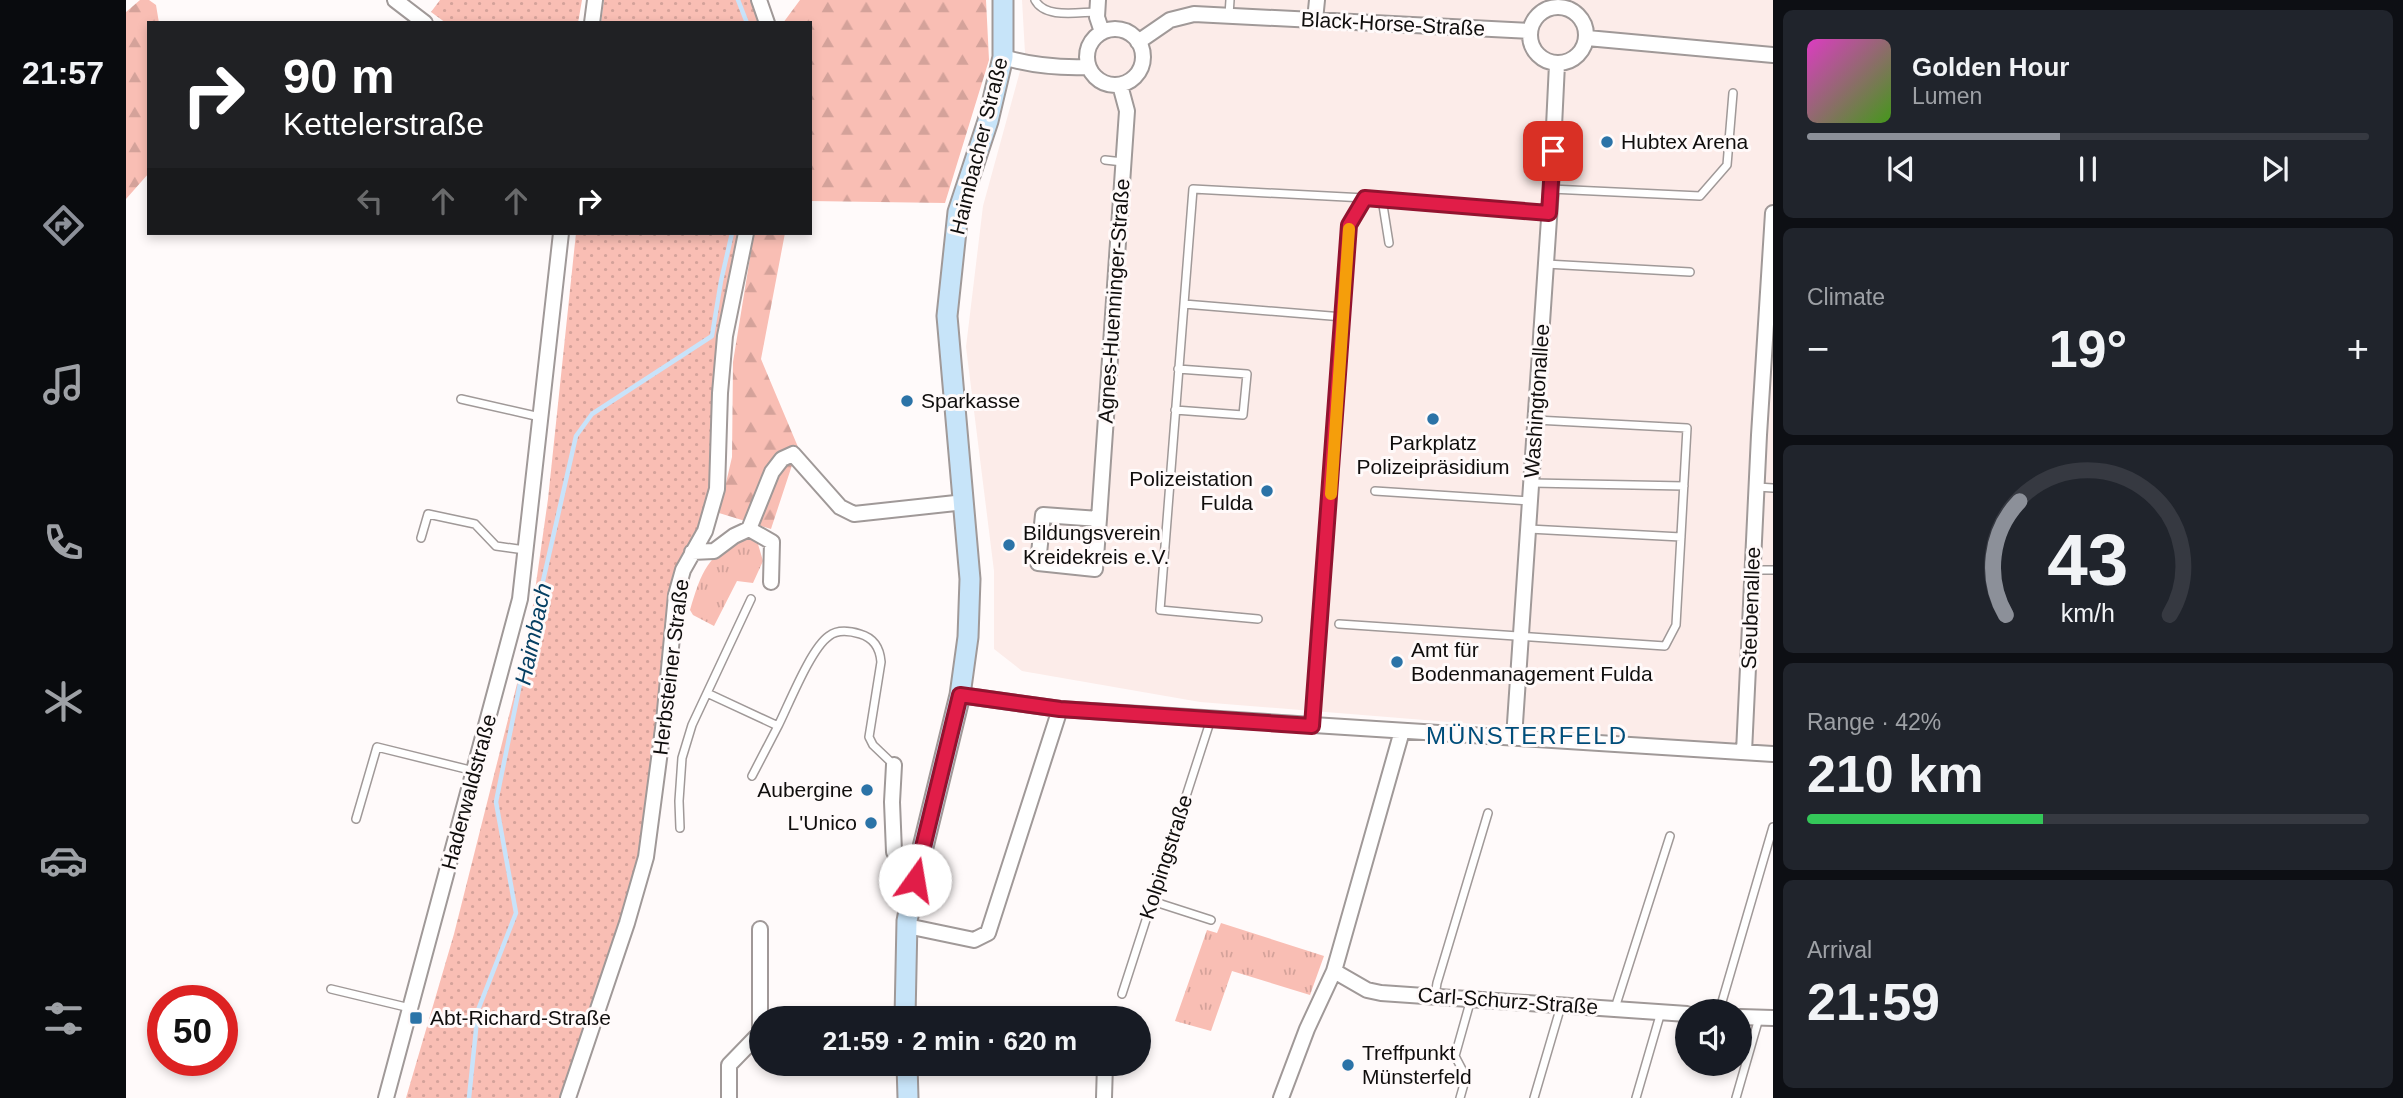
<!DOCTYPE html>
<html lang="en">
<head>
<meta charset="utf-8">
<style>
  body { margin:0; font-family:Helvetica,sans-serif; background:#20242c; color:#f1f3f6; height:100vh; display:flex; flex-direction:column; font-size:26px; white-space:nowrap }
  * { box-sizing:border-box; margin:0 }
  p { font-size:23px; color:#9ea1a6 }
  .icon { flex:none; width:38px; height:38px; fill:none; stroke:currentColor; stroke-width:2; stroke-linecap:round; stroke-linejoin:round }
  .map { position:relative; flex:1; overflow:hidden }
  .side { display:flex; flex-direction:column; gap:10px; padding:10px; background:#0d0f14; width:630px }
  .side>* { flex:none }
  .banner { position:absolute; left:21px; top:21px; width:665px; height:214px; border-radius:0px; box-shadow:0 4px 10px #0003; background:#202124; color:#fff; overflow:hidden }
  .controls { position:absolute; left:1549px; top:999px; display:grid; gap:14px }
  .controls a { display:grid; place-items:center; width:77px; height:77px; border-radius:50%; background:#171b24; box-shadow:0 4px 10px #0003; font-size:35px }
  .speed { position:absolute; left:21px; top:985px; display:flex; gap:14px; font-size:35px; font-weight:700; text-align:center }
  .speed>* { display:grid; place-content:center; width:91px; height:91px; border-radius:50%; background:#171b24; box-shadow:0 4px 10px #0003; line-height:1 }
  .speed .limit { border:10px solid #d22; background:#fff; color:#111 }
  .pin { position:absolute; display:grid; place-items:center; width:60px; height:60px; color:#fff; margin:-30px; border-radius:14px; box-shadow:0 4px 10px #0006 }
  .me { position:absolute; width:77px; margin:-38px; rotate:13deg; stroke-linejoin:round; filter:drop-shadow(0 0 5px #0008) }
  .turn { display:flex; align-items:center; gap:24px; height:147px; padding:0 21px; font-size:32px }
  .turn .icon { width:91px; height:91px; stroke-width:2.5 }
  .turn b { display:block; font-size:49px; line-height:60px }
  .lanes { display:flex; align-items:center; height:66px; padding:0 21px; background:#0003; justify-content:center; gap:35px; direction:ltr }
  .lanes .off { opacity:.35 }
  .big { font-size:52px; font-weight:600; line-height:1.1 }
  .side .card { flex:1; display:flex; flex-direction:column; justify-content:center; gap:10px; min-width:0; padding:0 24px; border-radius:10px; background:#20242c }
  .side .dial { align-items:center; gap:0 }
  .dial svg { height:182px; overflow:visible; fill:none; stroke:#363941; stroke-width:7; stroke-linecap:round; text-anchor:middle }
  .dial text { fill:#f1f3f6; stroke:none }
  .song { display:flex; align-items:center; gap:21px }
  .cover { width:84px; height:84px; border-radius:10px; background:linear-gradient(135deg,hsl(310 70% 55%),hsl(100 70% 35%)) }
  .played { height:7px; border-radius:4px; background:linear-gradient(90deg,#8c9099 45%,#363941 45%) }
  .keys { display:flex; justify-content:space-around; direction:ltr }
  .heat { display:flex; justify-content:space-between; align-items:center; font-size:38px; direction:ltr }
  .charge { height:10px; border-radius:5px; background:linear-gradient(90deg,#34c759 42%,#363941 0) }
  .trip { position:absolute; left:623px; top:1006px; width:402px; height:70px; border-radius:35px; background:#171b24; box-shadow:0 4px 10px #0003; font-weight:600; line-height:70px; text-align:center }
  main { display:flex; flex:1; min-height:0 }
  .tabs { display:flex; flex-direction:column; width:126px; justify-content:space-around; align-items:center; background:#090b0e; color:#9ea1a6 }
  .tabs .icon { width:49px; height:49px }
  .tabs .active { color:#8c9099 }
  .tabs b { font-size:32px; color:#f1f3f6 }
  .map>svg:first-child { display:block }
</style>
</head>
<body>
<main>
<nav class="tabs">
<b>21:57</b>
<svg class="icon active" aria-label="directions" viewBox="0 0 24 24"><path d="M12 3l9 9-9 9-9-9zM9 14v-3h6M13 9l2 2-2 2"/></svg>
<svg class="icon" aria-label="music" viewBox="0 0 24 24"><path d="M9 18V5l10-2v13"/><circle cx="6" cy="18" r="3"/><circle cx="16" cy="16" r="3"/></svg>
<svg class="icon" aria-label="phone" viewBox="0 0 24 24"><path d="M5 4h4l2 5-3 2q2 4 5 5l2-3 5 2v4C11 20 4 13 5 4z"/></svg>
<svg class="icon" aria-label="climate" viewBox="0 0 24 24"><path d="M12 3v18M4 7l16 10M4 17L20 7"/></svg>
<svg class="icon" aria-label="car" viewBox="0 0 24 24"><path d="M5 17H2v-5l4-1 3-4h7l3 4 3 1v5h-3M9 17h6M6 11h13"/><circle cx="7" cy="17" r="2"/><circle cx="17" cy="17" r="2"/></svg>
<svg class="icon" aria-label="filters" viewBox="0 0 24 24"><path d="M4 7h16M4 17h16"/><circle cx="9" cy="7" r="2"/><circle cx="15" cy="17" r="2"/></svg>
</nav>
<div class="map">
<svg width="1647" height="1098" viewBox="0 0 1647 1098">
  <defs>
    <pattern id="grass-dots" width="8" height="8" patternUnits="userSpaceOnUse" patternTransform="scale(1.75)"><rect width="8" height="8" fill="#f9beb4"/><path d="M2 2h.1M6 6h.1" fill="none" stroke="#d4a29a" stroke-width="1.8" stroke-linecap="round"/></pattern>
    <pattern id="forest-firs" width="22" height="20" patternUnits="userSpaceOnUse" patternTransform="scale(1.75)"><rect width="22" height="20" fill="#f9beb4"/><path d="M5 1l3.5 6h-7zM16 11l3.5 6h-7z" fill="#d4a29a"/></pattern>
    <pattern id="park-tufts" width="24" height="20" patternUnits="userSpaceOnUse" patternTransform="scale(1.75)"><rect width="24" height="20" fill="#f9beb4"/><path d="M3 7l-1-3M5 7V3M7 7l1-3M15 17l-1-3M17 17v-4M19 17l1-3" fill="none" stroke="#d4a29a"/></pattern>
  </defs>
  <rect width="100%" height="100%" fill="#fffafa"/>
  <!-- built -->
  <path fill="#fcece9" d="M 896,0 L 1647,0 L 1647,748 L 1074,702 L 896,671 L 868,649 L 868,571 L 840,347 L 857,206 L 899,53 Z"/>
  <!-- grass -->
  <path fill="url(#grass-dots)" d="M 314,0 L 456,0 L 452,23 L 320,23 L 305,12 Z
    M 478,0 L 626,0 L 634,23 L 475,23 Z
    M 450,233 L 620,233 L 608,293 L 587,501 L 556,596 L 520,835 L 445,1098 L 280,1098 L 328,934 L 402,640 L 422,499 Z"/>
  <!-- forest -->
  <path fill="url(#forest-firs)" d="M 14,0 L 23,0 L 30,5 L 33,23 L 23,23 L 23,173 L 0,199 L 0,12 Z
    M 674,0 L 860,0 L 863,60 L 819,203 L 684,201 L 684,23 L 657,23 Z
    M 628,233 L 659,233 L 635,359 L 672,447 L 645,529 L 593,513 L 606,457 L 607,362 Z"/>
  <!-- park -->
  <path fill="url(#park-tufts)" d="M 618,535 L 632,544 L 637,561 L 627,583 L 611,581 L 588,626 L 567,615 L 564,610 C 576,570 581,557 618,535 Z
    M 1095,923 L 1198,956 L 1184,995 L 1106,971 L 1085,1031 L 1049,1021 L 1081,930 L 1091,933 Z"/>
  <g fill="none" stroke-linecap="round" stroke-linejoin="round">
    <!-- stream -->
    <path stroke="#c8e3fa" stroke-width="4.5" d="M 612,0 L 621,23
      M 343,1098 L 352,1010 L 390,913 L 370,802 L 397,669 L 450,436 L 466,414 L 586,336 L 595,281 L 606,233"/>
    <!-- service casing -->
    <g stroke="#a09998" stroke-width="10">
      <path id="service" d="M 909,0 C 919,19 952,12 971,12
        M 1103,15 L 1104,0
        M 979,160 L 997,162
        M 1425,189 L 1574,196 L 1601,165 L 1607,93
        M 1256,199 L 1263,243
        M 1420,264 L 1564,272
        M 1058,304 L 1217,317
        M 335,399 L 414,417
        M 1049,410 L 1117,415 L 1121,374 L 1052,369
        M 1406,483 L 1558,486
        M 1631,487 L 1647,488
        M 1249,491 L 1404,501
        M 1403,529 L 1555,537
        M 295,538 L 302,514 L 349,524 L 370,546 L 399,550
        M 1627,570 L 1647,570
        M 1132,619 L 1034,610 L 1067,189 L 1239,198
        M 1213,624 L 1539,646 L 1550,625 L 1561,428 L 1410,420
        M 581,693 L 652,726 C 663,704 685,648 703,636 C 712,629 724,631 734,634 C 748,638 754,649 755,662 L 743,737 L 747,745 L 768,765
        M 1186,726 L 1205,490 L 1223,225 L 1239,198 L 1423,213
        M 626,776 L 652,726
        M 230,819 L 251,747 L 348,771
        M 554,828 L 553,801 L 556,758 L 566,725 L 625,599
        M 1026,901 L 1085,920
        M 205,989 L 284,1008
        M 996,994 L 1085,719
        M 1309,996 L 1311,983 L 1362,813
        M 1489,1008 L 1544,836
        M 1593,1012 L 1647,827
        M 1334,1098 L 1340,1077 L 1329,1056 L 1345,999
        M 1408,1098 L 1435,1006
        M 1510,1098 L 1535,1012
        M 1610,1098 L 1633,1018"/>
    </g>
    <!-- minor casing -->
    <g stroke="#a09998" stroke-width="18">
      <path id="minor" d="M 269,0 L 299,23
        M 633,0 L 641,23
        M 972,0 L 971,17 L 976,32
        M1404 35a28 28 0 1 1 56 0a28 28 0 1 1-56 0Z
        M 1189,20 L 1191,0
        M 466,23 L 469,0
        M961 57a28 28 0 1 1 56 0a28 28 0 1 1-56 0Z
        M 1461,38 L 1647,55
        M 1012,42 L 1044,20 L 1068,14 L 1404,31
        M 877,57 C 906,66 932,68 962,67
        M 973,519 L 917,515 L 912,563 L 969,569 L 973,519 L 1001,111 L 994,85
        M 623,529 L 646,542 L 645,582
        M 566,552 L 588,551 L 608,536 L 623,529 L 646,472 L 656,459 L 667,454 L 714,507 L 728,514 L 839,502
        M 834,695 L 934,709 L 1647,754
        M 1276,731 L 1208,971 L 1241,990 L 1255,993 L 1561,1014
        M 1388,738 L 1425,189 L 1431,64
        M 1618,752 L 1633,435 L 1647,213
        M 768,765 L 766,802 L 768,852 L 789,880
        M 781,926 L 848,940 L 862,933 L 934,709
        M 1614,1017 L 1647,1018
        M 260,1098 L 394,599 L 435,233
        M 442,1098 L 501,923 L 520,857 L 538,721 L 550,595 L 557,570 L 579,531 L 591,489 L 594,393 L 599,336 L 620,233
        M 603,1098 L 603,1065 L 634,1033 L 634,929
        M 978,1098 L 979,1064
        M 1155,1098 L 1181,1029 L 1208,971"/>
    </g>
    <!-- secondary casing -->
    <g stroke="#a09998" stroke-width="23">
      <path id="secondary" d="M 779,1018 L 781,921 L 789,880 L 834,695 L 842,637 L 844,579 L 821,316 L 832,212 L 862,121 L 877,57 L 877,0
        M 781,1064 L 782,1098"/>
    </g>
    <!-- service -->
    <use href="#service" stroke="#fff" stroke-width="7"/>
    <!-- minor -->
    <use href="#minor" stroke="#fff" stroke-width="14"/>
    <!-- secondary -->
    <use href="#secondary" stroke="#c7e4f9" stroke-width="19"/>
  </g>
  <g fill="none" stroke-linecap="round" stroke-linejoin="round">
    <!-- route casing -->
    <g stroke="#92132f" stroke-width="18">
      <path id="route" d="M 789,880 L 834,695 L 934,709 L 1186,726 L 1223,225 L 1239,198 L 1423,213 L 1427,151"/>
    </g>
    <!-- route -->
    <use href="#route" stroke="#e11d48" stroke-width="12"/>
    <!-- slow -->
    <path stroke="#f59e0b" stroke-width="12" d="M 1205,494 L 1223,229"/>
  </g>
  <!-- markers -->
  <g fill="#2b73a7" stroke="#fffafa" stroke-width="2.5">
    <circle cx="1481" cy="142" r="7"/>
    <circle cx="781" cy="401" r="7"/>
    <circle cx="1307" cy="419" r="7"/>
    <circle cx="1141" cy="491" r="7"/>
    <circle cx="883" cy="545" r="7"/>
    <circle cx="1271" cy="662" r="7"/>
    <circle cx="741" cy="790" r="7"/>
    <circle cx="745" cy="823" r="7"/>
    <rect x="283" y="1011" width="14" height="14" rx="3.5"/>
    <circle cx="1222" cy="1065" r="7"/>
  </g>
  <g text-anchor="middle" stroke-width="6" stroke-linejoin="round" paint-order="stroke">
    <!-- street labels -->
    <g font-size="21" fill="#100e0d" stroke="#fffafa">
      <text transform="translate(1267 24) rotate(3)" y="7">Black-Horse-Straße</text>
      <text transform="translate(853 146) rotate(-76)" y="7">Haimbacher Straße</text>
      <text transform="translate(988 301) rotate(-86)" y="7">Agnes-Huenninger-Straße</text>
      <text transform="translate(1411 401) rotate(-86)" y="7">Washingtonallee</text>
      <text transform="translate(1625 608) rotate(-88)" y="7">Steubenallee</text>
      <text transform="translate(545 667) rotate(-83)" y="7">Herbsteiner Straße</text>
      <text transform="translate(343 792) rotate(-75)" y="7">Haderwaldstraße</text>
      <text transform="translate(1040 857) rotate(-72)" y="7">Kolpingstraße</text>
      <text transform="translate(1382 1001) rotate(4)" y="7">Carl-Schurz-Straße</text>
    </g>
    <!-- poi labels -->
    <g font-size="21" fill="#100e0d" stroke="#fffafa" text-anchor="start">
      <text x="1495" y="149">Hubtex Arena</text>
      <text x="795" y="408">Sparkasse</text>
      <text x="1307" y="450" text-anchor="middle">Parkplatz<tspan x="1307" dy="24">Polizeipräsidium</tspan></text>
      <text x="1127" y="486" text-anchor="end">Polizeistation<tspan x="1127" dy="24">Fulda</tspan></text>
      <text x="897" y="540">Bildungsverein<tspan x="897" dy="24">Kreidekreis e.V.</tspan></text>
      <text x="1285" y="657">Amt für<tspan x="1285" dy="24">Bodenmanagement Fulda</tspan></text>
      <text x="727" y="797" text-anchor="end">Aubergine</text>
      <text x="731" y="830" text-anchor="end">L'Unico</text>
      <text x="304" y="1025">Abt-Richard-Straße</text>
      <text x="1236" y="1060">Treffpunkt<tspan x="1236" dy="24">Münsterfeld</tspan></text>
    </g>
    <!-- water labels -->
    <g font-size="23" font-style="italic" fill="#063f63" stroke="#fffafa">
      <text transform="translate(407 634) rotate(-78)" y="8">Haimbach</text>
    </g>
    <!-- quarter labels -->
    <g font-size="24" letter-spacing="2" fill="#004d7a" stroke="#fffafa">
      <text x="1401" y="744">MÜNSTERFELD</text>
    </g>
  </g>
</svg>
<div class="controls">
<a><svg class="icon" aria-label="sound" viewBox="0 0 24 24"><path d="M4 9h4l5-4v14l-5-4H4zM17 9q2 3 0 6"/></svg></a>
</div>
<div class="speed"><div class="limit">50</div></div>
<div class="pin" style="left:1427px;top:151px;background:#d93025"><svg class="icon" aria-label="arrive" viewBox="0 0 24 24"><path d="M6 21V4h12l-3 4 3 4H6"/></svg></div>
<svg class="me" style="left:789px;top:880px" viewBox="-20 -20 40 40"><circle r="19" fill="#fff"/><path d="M0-13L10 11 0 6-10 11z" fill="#e11d48"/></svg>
<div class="trip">21:59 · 2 min · 620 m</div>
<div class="banner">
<div class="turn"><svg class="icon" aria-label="right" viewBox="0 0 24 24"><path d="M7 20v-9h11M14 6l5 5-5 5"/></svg><div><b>90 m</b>Kettelerstraße</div></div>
<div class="lanes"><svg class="icon off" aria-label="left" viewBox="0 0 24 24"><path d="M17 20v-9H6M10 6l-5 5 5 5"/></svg><svg class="icon off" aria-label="ahead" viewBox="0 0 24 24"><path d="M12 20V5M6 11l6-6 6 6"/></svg><svg class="icon off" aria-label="ahead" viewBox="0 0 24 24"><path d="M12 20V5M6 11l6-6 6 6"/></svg><svg class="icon" aria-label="right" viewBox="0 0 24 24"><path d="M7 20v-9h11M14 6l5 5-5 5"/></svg></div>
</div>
</div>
<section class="side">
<div class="card">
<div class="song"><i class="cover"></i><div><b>Golden Hour</b><p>Lumen</p></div></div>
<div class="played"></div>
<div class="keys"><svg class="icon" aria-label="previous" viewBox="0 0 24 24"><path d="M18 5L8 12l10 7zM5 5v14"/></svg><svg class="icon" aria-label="pause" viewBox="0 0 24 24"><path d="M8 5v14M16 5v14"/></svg><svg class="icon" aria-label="next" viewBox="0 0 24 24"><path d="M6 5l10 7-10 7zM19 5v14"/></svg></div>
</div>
<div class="card"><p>Climate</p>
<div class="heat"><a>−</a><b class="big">19°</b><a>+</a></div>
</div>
<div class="card dial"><svg viewBox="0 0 100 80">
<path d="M14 69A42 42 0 1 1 86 69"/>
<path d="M14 69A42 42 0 0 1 20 19" stroke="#8c9099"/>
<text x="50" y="56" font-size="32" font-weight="700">43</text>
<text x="50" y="72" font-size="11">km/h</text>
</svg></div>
<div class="card"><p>Range · 42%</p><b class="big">210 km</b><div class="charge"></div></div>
<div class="card"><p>Arrival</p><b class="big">21:59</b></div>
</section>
</main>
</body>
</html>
